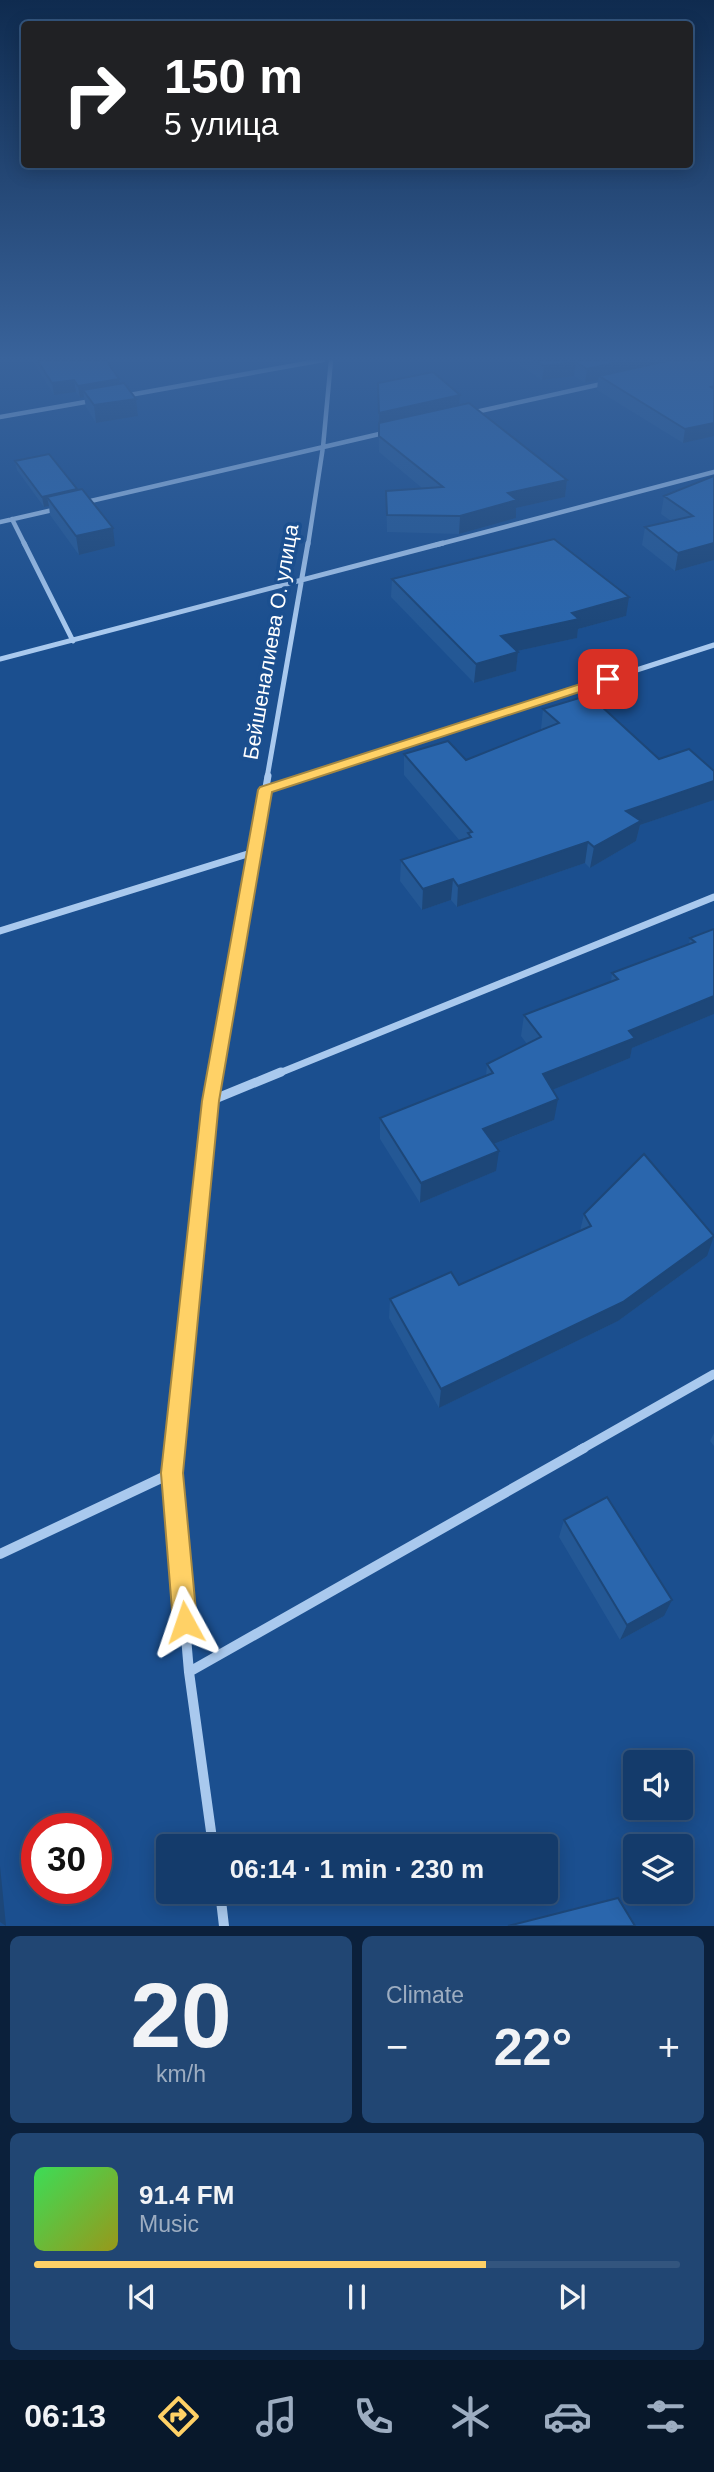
<!DOCTYPE html>
<html lang="en">
<head>
<meta charset="utf-8">
<style>
  body { margin:0; font-family:Arial,sans-serif; background:#214673; color:#f1f3f6; height:100vh; display:flex; flex-direction:column; font-size:26px; white-space:nowrap }
  * { box-sizing:border-box; margin:0 }
  p { font-size:23px; color:#9dadc1 }
  .icon { flex:none; width:38px; height:38px; fill:none; stroke:currentColor; stroke-width:2; stroke-linecap:round; stroke-linejoin:round }
  .map { position:relative; height:1926px; overflow:hidden }
  .sheet { display:flex; flex-direction:column; gap:10px; padding:10px; background:#0b203b; flex:1 }
  .sheet>* { flex:none }
  .top-card { position:absolute; left:21px; top:21px; width:672px; height:147px; border-radius:7px; box-shadow:0 4px 18px #0003,0 0 0 2px #33557e; background:#202124; color:#fff; overflow:hidden }
  .fabs { position:absolute; left:623px; top:1750px; display:grid; gap:14px }
  .fabs a { display:grid; place-items:center; width:70px; height:70px; border-radius:7px; background:#143b6b; box-shadow:0 4px 18px #0003,0 0 0 2px #33557e; font-size:35px }
  .speed { position:absolute; left:21px; top:1813px; display:flex; gap:14px; font-size:35px; font-weight:700; text-align:center }
  .speed>* { display:grid; place-content:center; width:91px; height:91px; border-radius:50%; background:#143b6b; box-shadow:0 4px 18px #0003,0 0 0 2px #33557e; line-height:1 }
  .speed .limit { border:10px solid #d22; background:#fff; color:#111 }
  .pin { position:absolute; display:grid; place-items:center; width:60px; height:60px; color:#fff; margin:-30px; border-radius:14px; box-shadow:0 4px 10px #0006 }
  .me { position:absolute; width:77px; margin:-38px; rotate:355deg; stroke-linejoin:round; filter:drop-shadow(0 0 5px #0008) }
  .turn { display:flex; align-items:center; gap:24px; height:147px; padding:0 28px; font-size:32px }
  .turn .icon { width:91px; height:91px; stroke-width:2.5 }
  .turn b { display:block; font-size:49px; line-height:60px }
  .big { font-size:52px; font-weight:700; line-height:1.1 }
  .sheet .card { flex:1; display:flex; flex-direction:column; justify-content:center; gap:10px; min-width:0; padding:0 24px; border-radius:10px; background:#214673 }
  .sheet .dial { align-items:center; gap:0 }
  .dial b { font-size:91px; line-height:1 }
  .song { display:flex; align-items:center; gap:21px }
  .cover { width:84px; height:84px; border-radius:10px; background:linear-gradient(135deg,hsl(130 70% 55%),hsl(60 70% 35%)) }
  .played { height:7px; border-radius:4px; background:linear-gradient(90deg,#ffd166 70%,#33557e 70%) }
  .keys { display:flex; justify-content:space-around; direction:ltr }
  .heat { display:flex; justify-content:space-between; align-items:center; font-size:38px; direction:ltr }
  .sheet .tiles { flex:1; display:grid; gap:10px; grid-template-columns:1fr 1fr }
  .card:last-child { grid-column:span 2 }
  .trip { position:absolute; left:156px; top:1834px; width:402px; height:70px; border-radius:7px; background:#143b6b; box-shadow:0 4px 18px #0003,0 0 0 2px #33557e; font-weight:700; line-height:70px; text-align:center }
  .tab-bar { display:flex; height:112px; justify-content:space-around; align-items:center; background:#08182b; color:#9dadc1 }
  .tab-bar .icon { width:49px; height:49px }
  .tab-bar .selected { color:#ffd166 }
  .tab-bar b { font-size:32px; color:#f1f3f6 }
  .map>svg:first-child { display:block }
</style>
</head>
<body>
<div class="map">
<svg width="714" height="1926" viewBox="0 0 714 1926">
  <rect width="100%" height="100%" fill="#1b4f8f"/>
  <g fill="none" stroke-linecap="round" stroke-linejoin="round">
    <!-- minor-far4 -->
    <path stroke="#a9c9ee" stroke-width="4.5" d="M 124,396 L 323,360
      M 471,413 L 606,383
      M 0,417 L 91,401
      M 82,503 L 388,432
      M 12,519 L 25,545
      M 0,522 L 57,509
      M 308,545 L 323,447 L 331,360
      M 436,545 L 714,472"/>
    <!-- minor-far3 -->
    <path stroke="#a9c9ee" stroke-width="5" d="M 24,543 L 73,641
      M 0,659 L 443,543
      M 267,778 L 308,543
      M 302,778 L 714,645"/>
    <!-- minor-far2 -->
    <path stroke="#a9c9ee" stroke-width="7" d="M 265,790 L 308,776
      M 0,931 L 254,852
      M 215,1074 L 268,776
      M 277,1074 L 714,897"/>
    <!-- minor-far1 -->
    <path stroke="#a9c9ee" stroke-width="9" d="M 210,1101 L 281,1072
      M 174,1450 L 215,1072
      M 580,1450 L 714,1374"/>
    <!-- minor -->
    <path stroke="#a9c9ee" stroke-width="10" d="M 175,1448 L 172,1473 L 189,1672 L 213,1846
      M 0,1554 L 172,1473
      M 189,1672 L 584,1448
      M 220,1892 L 224,1926"/>
  </g>
  <!-- wall -->
  <path fill="#245895" d="M 32,360 L 106,360 L 120,384 L 136,399 L 138,416 L 96,423 L 86,407 L 84,397 L 80,398 L 76,392 L 54,395 Z
    M 512,360 L 714,360 L 683,443 L 597,390 L 598,380 L 585,383 L 574,376 L 542,380 Z
    M 460,395 L 459,405 L 567,480 L 565,497 L 516,508 L 516,518 L 459,534 L 387,532 L 386,491 L 422,488 L 379,452 L 378,400 Z
    M 15,461 L 115,546 L 79,555 L 50,515 L 49,506 L 44,507 L 17,470 Z
    M 714,476 L 714,560 L 675,571 L 642,545 L 645,527 L 671,521 L 661,514 L 664,496 Z
    M 392,579 L 626,616 L 578,629 L 577,638 L 517,651 L 518,652 L 516,671 L 474,683 L 391,597 Z
    M 543,709 L 659,759 L 714,800 L 640,825 L 636,841 L 590,868 L 585,863 L 457,907 L 451,900 L 422,910 L 400,881 L 401,860 L 460,841 L 404,775 L 404,754 L 466,760 L 542,730 L 541,729 Z
    M 714,929 L 714,1014 L 632,1048 L 630,1058 L 552,1090 L 554,1120 L 494,1144 L 496,1171 L 420,1203 L 380,1139 L 380,1118 L 486,1076 L 487,1064 L 527,1044 L 521,1036 L 524,1015 L 611,982 L 612,973 L 689,944 L 690,938 Z
    M 584,1214 L 707,1256 L 618,1321 L 439,1408 L 389,1318 L 390,1299 L 459,1285 L 580,1231 Z
    M 714,1433 L 714,1446 L 710,1441 Z
    M 564,1520 L 664,1616 L 620,1640 L 559,1537 Z"/>
  <!-- shaded-wall -->
  <path fill="#1d4779" d="M 628,360 L 685,360 L 599,376 L 598,380 L 585,383 L 587,369 Z
    M 576,362 L 574,376 L 542,380 L 544,366 Z
    M 119,379 L 120,391 L 83,390 L 84,397 L 80,398 L 78,386 Z
    M 74,380 L 76,392 L 54,395 L 52,383 Z
    M 460,395 L 459,412 L 378,430 L 379,413 Z
    M 136,399 L 138,416 L 96,423 L 94,405 Z
    M 714,423 L 714,436 L 683,443 L 685,429 Z
    M 567,480 L 565,497 L 516,508 L 516,518 L 459,534 L 460,516 L 508,493 Z
    M 77,489 L 47,497 L 49,506 L 44,507 L 42,497 Z
    M 113,528 L 115,546 L 79,555 L 76,536 Z
    M 714,543 L 714,560 L 675,571 L 678,553 Z
    M 629,597 L 626,616 L 578,629 L 577,638 L 499,655 L 501,636 L 572,613 Z
    M 518,652 L 516,671 L 474,683 L 476,664 Z
    M 714,781 L 714,800 L 640,825 L 636,841 L 590,868 L 594,847 L 626,811 Z
    M 588,842 L 585,863 L 457,907 L 458,886 Z
    M 453,879 L 451,900 L 422,910 L 423,889 Z
    M 714,996 L 714,1014 L 632,1048 L 630,1058 L 540,1095 L 543,1074 L 629,1031 Z
    M 558,1099 L 554,1120 L 481,1149 L 483,1129 Z
    M 499,1151 L 496,1171 L 420,1203 L 421,1183 Z
    M 714,1236 L 707,1256 L 618,1321 L 439,1408 L 441,1389 Z
    M 672,1600 L 664,1616 L 620,1640 L 627,1625 Z
    M 0,1866 L 6,1926 L 0,1922 Z"/>
  <!-- building -->
  <path fill="#2a66ad" stroke="#1d4779" stroke-width="2" d="M 37,360 L 106,360 L 119,379 L 78,386 L 74,380 L 52,383 Z
    M 534,360 L 628,360 L 587,369 L 576,362 L 544,366 Z
    M 671,360 L 714,360 L 714,386 L 711,387 L 714,389 L 714,423 L 685,429 L 599,376 Z
    M 433,372 L 460,395 L 379,413 L 378,383 Z
    M 124,383 L 136,399 L 94,405 L 83,390 Z
    M 469,403 L 567,480 L 508,493 L 517,500 L 460,516 L 387,515 L 386,491 L 443,487 L 379,436 L 379,423 Z
    M 49,454 L 77,489 L 42,497 L 15,461 Z
    M 714,476 L 714,543 L 678,553 L 645,527 L 693,516 L 664,496 Z
    M 82,489 L 113,528 L 76,536 L 47,497 Z
    M 554,539 L 629,597 L 572,613 L 579,619 L 501,636 L 518,652 L 476,664 L 392,579 Z
    M 589,695 L 659,759 L 689,749 L 714,771 L 714,781 L 626,811 L 641,821 L 594,847 L 588,842 L 458,886 L 453,879 L 423,889 L 401,860 L 471,837 L 468,833 L 472,832 L 404,754 L 448,741 L 466,760 L 559,723 L 543,709 Z
    M 714,929 L 714,996 L 629,1031 L 635,1038 L 543,1074 L 558,1099 L 483,1129 L 499,1151 L 421,1183 L 380,1118 L 493,1073 L 487,1064 L 541,1037 L 524,1015 L 618,979 L 612,973 L 695,942 L 690,938 Z
    M 644,1154 L 714,1236 L 623,1302 L 441,1389 L 390,1299 L 451,1272 L 459,1285 L 591,1226 L 584,1214 Z
    M 607,1497 L 672,1600 L 627,1625 L 564,1520 Z
    M 618,1898 L 635,1926 L 508,1926 Z"/>
  <!-- sky -->
  <linearGradient id="sky" x2="0" y2="1"><stop stop-color="#0f2b4f"/><stop offset="0.57" stop-color="#39639b"/><stop offset="1" stop-color="#39639b" stop-opacity="0"/></linearGradient>
  <rect width="714" height="630" fill="url(#sky)"/>
  <!-- route -->
  <path fill="#ffd166" stroke="#a68842" stroke-width="2" d="M 608,675 L 615,679 L 613,681 L 272,792 L 219,1101 L 183,1473 L 197,1622 L 193,1631 L 185,1634 L 176,1631 L 173,1622 L 161,1473 L 202,1101 L 258,790 L 260,787 Z"/>
  <g text-anchor="middle" stroke-width="7" stroke-linejoin="round" paint-order="stroke">
    <!-- street labels -->
    <g font-size="21" fill="#fff" stroke="#1b4f8f">
      <text transform="translate(271 642) rotate(-80)" y="7">Бейшеналиева О. улица</text>
    </g>
  </g>
</svg>
<div class="fabs">
<a><svg class="icon" aria-label="sound" viewBox="0 0 24 24"><path d="M4 9h4l5-4v14l-5-4H4zM17 9q2 3 0 6"/></svg></a>
<a><svg class="icon" aria-label="layers" viewBox="0 0 24 24"><path d="M12 4l9 5-9 5-9-5zM3 14l9 5 9-5"/></svg></a>
</div>
<div class="speed"><div class="limit">30</div></div>
<div class="pin" style="left:608px;top:679px;background:#d93025"><svg class="icon" aria-label="arrive" viewBox="0 0 24 24"><path d="M6 21V4h12l-3 4 3 4H6"/></svg></div>
<svg class="me" style="left:185px;top:1622px" viewBox="-20 -20 40 40"><path d="M0-17L14 15 0 8-14 15z" fill="#ffd166" stroke="#fff" stroke-width="4"/></svg>
<div class="trip">06:14 · 1 min · 230 m</div>
<div class="top-card">
<div class="turn"><svg class="icon" aria-label="right" viewBox="0 0 24 24"><path d="M7 20v-9h11M14 6l5 5-5 5"/></svg><div><b>150 m</b>5 улица</div></div>
</div>
</div>
<section class="sheet">
<div class="tiles">
<div class="card dial"><b>20</b><p>km/h</p></div>
<div class="card"><p>Climate</p>
<div class="heat"><a>−</a><b class="big">22°</b><a>+</a></div>
</div>
<div class="card">
<div class="song"><i class="cover"></i><div><b>91.4 FM</b><p>Music</p></div></div>
<div class="played"></div>
<div class="keys"><svg class="icon" aria-label="previous" viewBox="0 0 24 24"><path d="M18 5L8 12l10 7zM5 5v14"/></svg><svg class="icon" aria-label="pause" viewBox="0 0 24 24"><path d="M8 5v14M16 5v14"/></svg><svg class="icon" aria-label="next" viewBox="0 0 24 24"><path d="M6 5l10 7-10 7zM19 5v14"/></svg></div>
</div>
</div>
</section>
<nav class="tab-bar">
<b>06:13</b>
<svg class="icon selected" aria-label="directions" viewBox="0 0 24 24"><path d="M12 3l9 9-9 9-9-9zM9 14v-3h6M13 9l2 2-2 2"/></svg>
<svg class="icon" aria-label="music" viewBox="0 0 24 24"><path d="M9 18V5l10-2v13"/><circle cx="6" cy="18" r="3"/><circle cx="16" cy="16" r="3"/></svg>
<svg class="icon" aria-label="phone" viewBox="0 0 24 24"><path d="M5 4h4l2 5-3 2q2 4 5 5l2-3 5 2v4C11 20 4 13 5 4z"/></svg>
<svg class="icon" aria-label="climate" viewBox="0 0 24 24"><path d="M12 3v18M4 7l16 10M4 17L20 7"/></svg>
<svg class="icon" aria-label="car" viewBox="0 0 24 24"><path d="M5 17H2v-5l4-1 3-4h7l3 4 3 1v5h-3M9 17h6M6 11h13"/><circle cx="7" cy="17" r="2"/><circle cx="17" cy="17" r="2"/></svg>
<svg class="icon" aria-label="filters" viewBox="0 0 24 24"><path d="M4 7h16M4 17h16"/><circle cx="9" cy="7" r="2"/><circle cx="15" cy="17" r="2"/></svg>
</nav>
</body>
</html>
